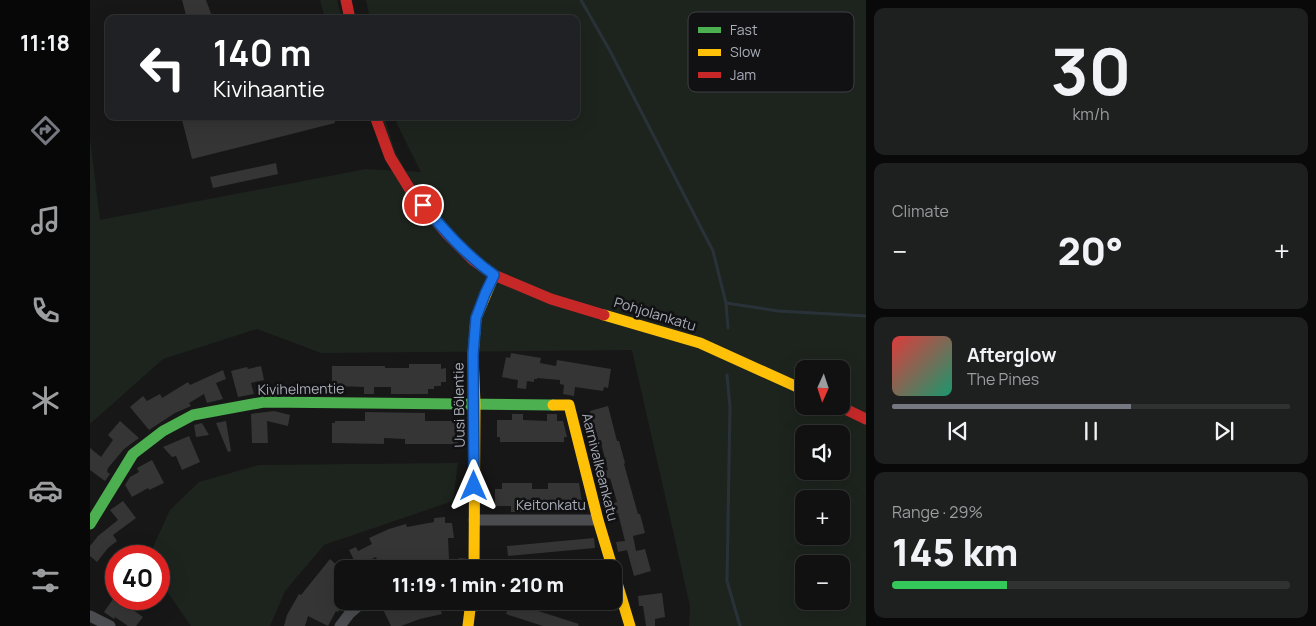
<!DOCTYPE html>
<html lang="en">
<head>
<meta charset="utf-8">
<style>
  body { margin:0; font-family:Manrope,sans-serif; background:#1e1f1f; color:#f1f3f6; height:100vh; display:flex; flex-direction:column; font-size:19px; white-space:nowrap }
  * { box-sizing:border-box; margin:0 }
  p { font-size:16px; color:#9c9d9f }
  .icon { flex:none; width:28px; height:28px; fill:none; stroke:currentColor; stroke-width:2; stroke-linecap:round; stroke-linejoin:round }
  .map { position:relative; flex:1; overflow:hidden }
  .side { display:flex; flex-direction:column; gap:8px; padding:8px; background:#090909; width:450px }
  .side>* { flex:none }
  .top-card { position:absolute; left:15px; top:15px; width:475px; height:105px; border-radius:10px; box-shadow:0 5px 20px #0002,0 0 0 1px #303131; background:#202124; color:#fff; overflow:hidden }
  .needle { width:32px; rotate:183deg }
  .fabs { position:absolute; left:705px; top:360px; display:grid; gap:10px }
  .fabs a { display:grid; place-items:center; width:55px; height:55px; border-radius:10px; background:#111; box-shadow:0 5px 20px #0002,0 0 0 1px #303131; font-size:25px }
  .speed { position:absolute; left:15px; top:545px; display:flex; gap:10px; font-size:25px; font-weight:700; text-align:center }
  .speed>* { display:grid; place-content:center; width:65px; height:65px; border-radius:50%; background:#111; box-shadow:0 5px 20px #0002,0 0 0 1px #303131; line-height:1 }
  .speed .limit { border:8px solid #d22; background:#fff; color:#111 }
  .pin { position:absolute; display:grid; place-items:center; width:42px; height:42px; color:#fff; margin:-21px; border:2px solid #fff; border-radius:50%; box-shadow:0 1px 5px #0007 }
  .me { position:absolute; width:55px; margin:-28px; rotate:0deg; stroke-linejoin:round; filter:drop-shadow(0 0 4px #0008) }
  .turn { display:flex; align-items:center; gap:18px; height:105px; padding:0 25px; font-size:22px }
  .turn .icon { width:65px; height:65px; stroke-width:2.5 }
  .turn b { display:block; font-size:35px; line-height:42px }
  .big { font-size:38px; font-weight:800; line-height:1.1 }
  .side .card { flex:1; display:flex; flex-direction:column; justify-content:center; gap:8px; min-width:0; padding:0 18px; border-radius:10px; background:#1e1f1f }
  .side .dial { align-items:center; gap:0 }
  .dial b { font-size:65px; line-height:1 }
  .song { display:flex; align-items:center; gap:15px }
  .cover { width:60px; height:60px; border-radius:8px; background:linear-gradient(135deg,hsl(0 70% 55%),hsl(160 70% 35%)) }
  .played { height:5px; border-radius:2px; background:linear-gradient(90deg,#757880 60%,#303131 60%) }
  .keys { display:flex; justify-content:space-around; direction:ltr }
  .heat { display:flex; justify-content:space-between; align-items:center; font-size:28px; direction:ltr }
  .charge { height:8px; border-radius:4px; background:linear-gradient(90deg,#34c759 29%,#303131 0) }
  .trip { position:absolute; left:244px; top:560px; width:288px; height:50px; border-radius:10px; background:#111; box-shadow:0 5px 20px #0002,0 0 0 1px #303131; font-weight:800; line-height:50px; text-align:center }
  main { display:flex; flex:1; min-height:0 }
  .dock { display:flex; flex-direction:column; width:90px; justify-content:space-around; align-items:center; background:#070707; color:#9c9d9f }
  .dock .icon { width:35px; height:35px }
  .dock .current { color:#757880 }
  .dock b { font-size:22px; color:#f1f3f6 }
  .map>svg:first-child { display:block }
</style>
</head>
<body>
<main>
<nav class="dock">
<b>11:18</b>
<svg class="icon current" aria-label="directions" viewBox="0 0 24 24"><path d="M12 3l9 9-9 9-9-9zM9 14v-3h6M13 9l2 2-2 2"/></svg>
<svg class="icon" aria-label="music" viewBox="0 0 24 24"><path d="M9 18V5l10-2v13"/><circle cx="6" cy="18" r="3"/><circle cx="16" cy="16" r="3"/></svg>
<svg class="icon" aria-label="phone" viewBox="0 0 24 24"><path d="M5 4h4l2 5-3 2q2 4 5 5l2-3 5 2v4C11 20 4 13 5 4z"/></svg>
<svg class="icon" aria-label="climate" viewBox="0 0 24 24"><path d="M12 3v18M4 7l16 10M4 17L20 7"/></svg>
<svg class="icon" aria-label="car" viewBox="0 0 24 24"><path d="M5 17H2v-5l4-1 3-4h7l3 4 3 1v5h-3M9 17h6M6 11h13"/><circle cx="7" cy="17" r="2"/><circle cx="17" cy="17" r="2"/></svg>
<svg class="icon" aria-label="filters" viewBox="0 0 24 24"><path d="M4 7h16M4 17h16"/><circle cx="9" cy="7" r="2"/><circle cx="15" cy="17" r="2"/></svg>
</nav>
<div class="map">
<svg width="776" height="626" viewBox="0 0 776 626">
  <rect width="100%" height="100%" fill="#171717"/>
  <!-- green -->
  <path fill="#1d241e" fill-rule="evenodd" d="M 230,0 L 247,0 L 252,19 L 235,19 Z
    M 276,0 L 776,0 L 776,626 L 599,626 L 600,606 L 542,350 L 231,353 L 167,329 L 73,359 L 0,424 L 0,138 L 10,220 L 276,169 L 311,171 L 290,116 L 294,116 L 305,151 L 316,171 L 331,172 L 307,124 L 305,116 L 486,116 L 486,19 L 280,19 ZM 714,369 L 751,369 L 751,406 L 714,406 ZM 714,434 L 751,434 L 751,471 L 714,471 ZM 714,499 L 751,499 L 751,536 L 714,536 ZM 714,564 L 751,564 L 751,601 L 714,601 Z
    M 368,463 L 363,501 L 234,545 L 195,591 L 180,626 L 101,626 L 69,580 L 69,556 L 59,556 L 80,510 L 109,482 L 169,465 Z"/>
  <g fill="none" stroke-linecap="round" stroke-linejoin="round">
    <!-- stream -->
    <path stroke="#2a3239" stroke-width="3" d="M 491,0 L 520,51 L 623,251 L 636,303 L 638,328
      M 636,303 L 688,311 L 776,316
      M 637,375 L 640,407 L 637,581 L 650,626"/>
  </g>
  <!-- building -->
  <path fill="#353536" d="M 92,0 L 116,0 L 123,19 L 97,19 Z
    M 91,116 L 244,116 L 245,123 L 102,159 Z
    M 186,163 L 188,174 L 123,188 L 120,177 Z
    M 421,353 L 451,358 L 450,363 L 466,366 L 467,360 L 521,369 L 518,388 L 514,387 L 513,391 L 485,387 L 484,396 L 473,394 L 474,385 L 470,384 L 470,380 L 447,378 L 447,379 L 444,379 L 444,382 L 437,381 L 436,389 L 427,388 L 428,380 L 412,377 L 416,357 L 420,358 Z
    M 319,364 L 351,364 L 351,369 L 356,368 L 356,382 L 351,382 L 351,386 L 344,386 L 344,389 L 338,389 L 338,394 L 301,394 L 301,387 L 284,387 L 284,394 L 274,394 L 274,387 L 247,386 L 247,383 L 242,383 L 242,366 L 295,366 L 295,368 L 319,368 Z
    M 171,366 L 174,380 L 161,383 L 164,394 L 148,397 L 141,371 L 157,367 L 158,369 Z
    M 133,370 L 136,379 L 126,383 L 133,399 L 117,403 L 114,394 L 99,403 L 101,406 L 85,413 L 59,430 L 40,407 L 53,396 L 57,401 L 70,394 L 72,398 L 98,382 L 100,385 Z
    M 518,406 L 527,441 L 529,441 L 535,463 L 534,464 L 548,514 L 550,514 L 555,533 L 543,536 L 546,551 L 555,549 L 561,571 L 544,576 L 537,550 L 528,552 L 526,542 L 535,541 L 528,513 L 518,515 L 516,505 L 527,502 L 520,478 L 510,481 L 507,473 L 518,470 L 511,443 L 501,446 L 497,431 L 505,428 L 500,411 Z
    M 184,411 L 200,415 L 198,426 L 177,421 L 178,443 L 162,443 L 161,414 Z
    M 275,412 L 335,413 L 335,421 L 365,421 L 365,425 L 368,425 L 368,444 L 315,444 L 315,439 L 294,438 L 294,444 L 242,443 L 242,423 L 245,423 L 245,421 L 275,421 Z
    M 422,414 L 433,414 L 433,420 L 457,421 L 457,414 L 467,414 L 467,421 L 473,421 L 477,437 L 474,437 L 474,442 L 410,442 L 410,437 L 407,437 L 407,420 L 422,420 Z
    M 30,421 L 49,438 L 34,449 L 18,468 L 17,472 L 20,474 L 15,481 L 0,470 L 0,448 L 11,457 L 23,440 L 18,435 Z
    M 136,421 L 141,451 L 138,452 L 126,423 Z
    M 112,423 L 119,435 L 106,437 L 104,425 Z
    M 99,436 L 110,462 L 92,470 L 86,456 L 82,457 L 73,447 Z
    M 62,460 L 74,483 L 59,490 L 58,488 L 42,497 L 35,485 L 40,477 L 49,472 L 47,468 Z
    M 412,483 L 442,483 L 442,489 L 458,489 L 458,483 L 489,483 L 492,502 L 488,501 L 488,504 L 484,504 L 484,506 L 478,506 L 478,512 L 467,512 L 468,506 L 462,506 L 462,504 L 458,504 L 458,502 L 442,502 L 442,504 L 437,504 L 437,507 L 432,507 L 431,512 L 421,512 L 421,506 L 405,506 L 405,489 L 412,489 Z
    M 33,501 L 46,518 L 23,535 L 27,541 L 18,548 L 7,562 L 0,556 L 0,546 L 8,536 L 28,520 L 20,510 Z
    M 355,517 L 355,523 L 362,523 L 364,538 L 358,538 L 359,559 L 340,561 L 308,569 L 291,569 L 286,557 L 267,566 L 259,550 L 266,547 L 268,551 L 282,544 L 279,538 L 299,529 L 316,524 L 317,527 L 344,522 L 344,518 Z
    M 504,538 L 505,548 L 418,556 L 417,546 Z
    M 240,559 L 252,570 L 252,602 L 254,603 L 248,612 L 246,611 L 238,626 L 218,616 L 215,626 L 194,626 L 197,615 L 209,594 L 211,595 Z
    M 572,593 L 575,617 L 565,619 L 565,626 L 556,626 L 553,606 L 549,606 L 548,596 Z
    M 23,599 L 33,607 L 35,604 L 53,617 L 46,626 L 38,626 L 25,617 L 24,619 L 14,612 Z
    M 289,601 L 300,601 L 303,608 L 319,601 L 358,601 L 360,609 L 351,611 L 352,614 L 330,619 L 311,626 L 301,626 Z
    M 420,602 L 489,624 L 488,626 L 453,626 L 416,614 Z"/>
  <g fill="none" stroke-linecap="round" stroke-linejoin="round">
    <!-- street -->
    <path stroke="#4b4c50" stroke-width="11" d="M 384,520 L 508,520
      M 346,569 L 371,564 L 384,565
      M 0,616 L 20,626
      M 250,626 L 260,613 L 274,601"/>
    <!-- fast -->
    <path stroke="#4caf50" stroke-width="11" d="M 0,524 L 43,454 L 73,431 L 103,415 L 174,402 L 463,405"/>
    <!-- slow -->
    <path stroke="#ffc107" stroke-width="11" d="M 514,315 L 610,343 L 714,390
      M 463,405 L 479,405 L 508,520 L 540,626
      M 384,569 L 385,404 L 383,355 L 386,318 L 404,275
      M 378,626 L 381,601"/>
    <!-- jam -->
    <path stroke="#c62828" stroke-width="11" d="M 256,0 L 260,19
      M 285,116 L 300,157 L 321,191 L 356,233 L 383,260 L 404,275 L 461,299 L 514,315
      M 749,406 L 776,419"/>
  </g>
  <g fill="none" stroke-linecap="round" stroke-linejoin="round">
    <!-- route casing -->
    <g stroke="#114b97" stroke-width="12">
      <path id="route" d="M 333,205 C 355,231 376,255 404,275 L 395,294 L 386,318 L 383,355 L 384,486"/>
    </g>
    <!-- route -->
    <use href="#route" stroke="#1a73e8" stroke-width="9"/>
  </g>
  <g text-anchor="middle" stroke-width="5" stroke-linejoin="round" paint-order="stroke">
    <!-- street labels -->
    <g font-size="14" fill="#a8adb8" stroke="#111113">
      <text transform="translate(565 314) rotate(17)" y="5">Pohjolankatu</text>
      <text transform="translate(211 389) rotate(-1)" y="5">Kivihelmentie</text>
      <text transform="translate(369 405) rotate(-91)" y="5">Uusi Bölentie</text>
      <text transform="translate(510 467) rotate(76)" y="5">Aarnivalkeankatu</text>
      <text x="461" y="510">Keitonkatu</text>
    </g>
  </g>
  <!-- legend -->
  <rect x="598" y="12" width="166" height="80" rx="8" fill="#111113" stroke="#3e4045" stroke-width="1"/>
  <rect x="608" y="27" width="23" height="6" fill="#4caf50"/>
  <rect x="608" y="49" width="23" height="7" fill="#ffc107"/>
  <rect x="608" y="72" width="23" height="6" fill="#c62828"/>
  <g font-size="14" fill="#a8adb8">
    <text x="640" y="35">Fast</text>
    <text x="640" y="57">Slow</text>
    <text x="640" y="80">Jam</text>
  </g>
</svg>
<div class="fabs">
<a><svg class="needle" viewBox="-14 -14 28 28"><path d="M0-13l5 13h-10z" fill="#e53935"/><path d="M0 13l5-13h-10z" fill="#9c9d9f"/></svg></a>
<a><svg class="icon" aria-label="sound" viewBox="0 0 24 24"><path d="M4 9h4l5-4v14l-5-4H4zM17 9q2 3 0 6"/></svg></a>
<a>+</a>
<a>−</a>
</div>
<div class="speed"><div class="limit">40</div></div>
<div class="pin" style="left:333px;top:205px;background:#d93025"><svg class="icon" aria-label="arrive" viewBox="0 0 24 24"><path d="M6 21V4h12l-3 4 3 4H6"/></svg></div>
<svg class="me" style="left:384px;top:486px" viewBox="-20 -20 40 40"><path d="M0-17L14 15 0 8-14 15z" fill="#1a73e8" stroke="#fff" stroke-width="4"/></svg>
<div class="trip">11:19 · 1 min · 210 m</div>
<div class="top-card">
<div class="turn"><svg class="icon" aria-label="left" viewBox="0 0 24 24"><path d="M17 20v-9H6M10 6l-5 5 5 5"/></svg><div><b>140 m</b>Kivihaantie</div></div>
</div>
</div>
<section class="side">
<div class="card dial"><b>30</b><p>km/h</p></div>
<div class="card"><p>Climate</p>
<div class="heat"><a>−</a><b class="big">20°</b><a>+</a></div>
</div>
<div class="card">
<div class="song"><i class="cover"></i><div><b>Afterglow</b><p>The Pines</p></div></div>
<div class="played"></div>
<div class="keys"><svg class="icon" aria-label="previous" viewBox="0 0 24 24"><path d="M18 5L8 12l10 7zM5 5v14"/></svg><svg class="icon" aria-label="pause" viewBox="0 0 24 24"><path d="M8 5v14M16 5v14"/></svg><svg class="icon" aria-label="next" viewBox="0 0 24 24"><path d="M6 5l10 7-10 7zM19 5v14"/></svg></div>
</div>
<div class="card"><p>Range · 29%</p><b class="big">145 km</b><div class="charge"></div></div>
</section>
</main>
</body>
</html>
